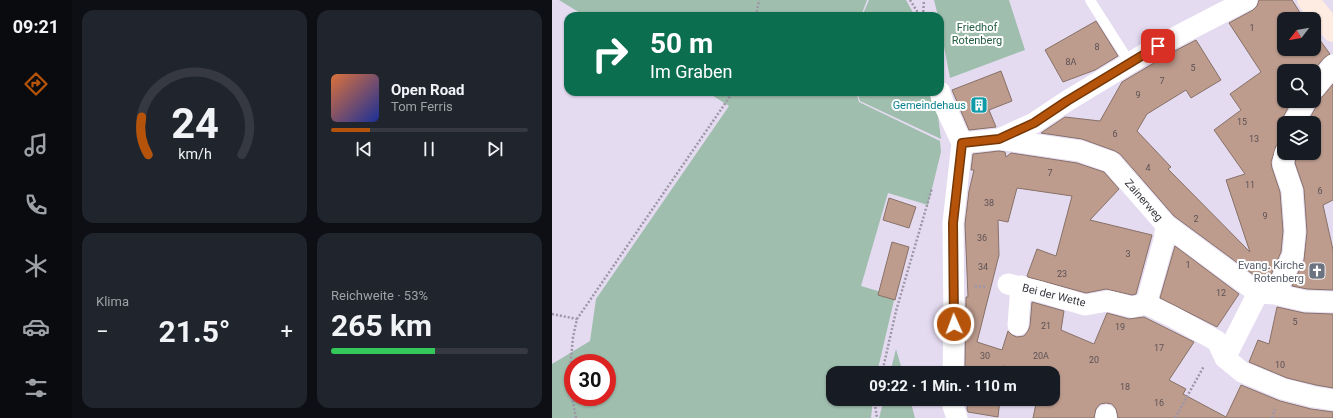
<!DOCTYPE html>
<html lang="de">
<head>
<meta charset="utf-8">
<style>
  body { margin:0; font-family:Roboto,sans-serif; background:#20242c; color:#f1f3f6; height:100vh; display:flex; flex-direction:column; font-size:15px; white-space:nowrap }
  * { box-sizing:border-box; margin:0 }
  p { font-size:13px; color:#9ea1a6 }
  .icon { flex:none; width:22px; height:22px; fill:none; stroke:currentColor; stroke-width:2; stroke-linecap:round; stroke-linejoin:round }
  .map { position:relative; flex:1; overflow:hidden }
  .drawer { display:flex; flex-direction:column; gap:10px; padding:10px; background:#0d0f14; width:480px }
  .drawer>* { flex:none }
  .top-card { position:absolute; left:12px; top:12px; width:380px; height:84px; border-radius:12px; box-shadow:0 1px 3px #0004; background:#0b6e4f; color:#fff; overflow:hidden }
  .needle { width:26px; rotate:239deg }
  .controls { position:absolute; left:725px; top:12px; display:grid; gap:8px }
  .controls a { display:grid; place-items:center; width:44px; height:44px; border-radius:8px; background:#171b24; box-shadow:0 1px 3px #0004; font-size:20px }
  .speed { position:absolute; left:12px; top:354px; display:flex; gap:8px; font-size:20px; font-weight:700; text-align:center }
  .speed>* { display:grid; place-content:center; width:52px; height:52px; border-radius:50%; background:#171b24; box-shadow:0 1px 3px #0004; line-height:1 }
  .speed .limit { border:6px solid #d22; background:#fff; color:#111 }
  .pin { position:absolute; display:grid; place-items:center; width:34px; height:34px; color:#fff; margin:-17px; border-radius:8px; box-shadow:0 2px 6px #0006 }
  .me { position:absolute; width:44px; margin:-22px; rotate:358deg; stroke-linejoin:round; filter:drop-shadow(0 0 3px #0008) }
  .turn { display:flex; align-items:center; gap:14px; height:84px; padding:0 20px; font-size:18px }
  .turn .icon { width:52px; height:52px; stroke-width:2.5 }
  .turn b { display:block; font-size:28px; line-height:34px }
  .big { font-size:30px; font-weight:700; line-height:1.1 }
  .drawer .tile { flex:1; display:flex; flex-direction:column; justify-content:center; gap:6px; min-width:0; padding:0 14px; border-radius:12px; background:#20242c }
  .drawer .dial { align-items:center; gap:0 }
  .dial svg { height:104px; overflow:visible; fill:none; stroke:#363941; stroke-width:7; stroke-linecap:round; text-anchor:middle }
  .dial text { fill:#f1f3f6; stroke:none }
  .song { display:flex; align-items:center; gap:12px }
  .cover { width:48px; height:48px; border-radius:6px; background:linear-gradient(135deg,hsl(20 70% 55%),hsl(230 70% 35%)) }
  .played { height:4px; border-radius:2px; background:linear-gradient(90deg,#b45309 20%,#363941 20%) }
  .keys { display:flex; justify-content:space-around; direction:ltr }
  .heat { display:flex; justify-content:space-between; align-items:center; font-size:22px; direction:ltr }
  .charge { height:6px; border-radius:3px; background:linear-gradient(90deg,#34c759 53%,#363941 0) }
  .drawer .tiles { flex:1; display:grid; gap:10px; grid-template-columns:repeat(2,1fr) }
  .trip { position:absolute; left:274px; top:366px; width:234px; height:40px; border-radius:12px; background:#171b24; box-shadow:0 1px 3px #0004; font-weight:700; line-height:40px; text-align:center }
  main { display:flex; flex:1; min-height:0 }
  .tab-bar { display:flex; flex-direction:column; width:72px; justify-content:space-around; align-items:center; background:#090b0e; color:#9ea1a6 }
  .tab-bar .icon { width:28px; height:28px }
  .tab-bar .selected { color:#b45309 }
  .tab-bar b { font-size:18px; color:#f1f3f6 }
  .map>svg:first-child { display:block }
</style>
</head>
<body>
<main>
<nav class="tab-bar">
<b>09:21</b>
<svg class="icon selected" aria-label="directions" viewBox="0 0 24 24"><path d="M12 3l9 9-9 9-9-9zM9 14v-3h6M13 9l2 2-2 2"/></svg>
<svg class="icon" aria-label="music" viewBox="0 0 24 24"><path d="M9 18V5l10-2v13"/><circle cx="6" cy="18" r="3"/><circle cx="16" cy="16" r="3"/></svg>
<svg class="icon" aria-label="phone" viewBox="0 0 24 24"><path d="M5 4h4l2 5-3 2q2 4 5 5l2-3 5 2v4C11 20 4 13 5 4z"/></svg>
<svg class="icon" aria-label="climate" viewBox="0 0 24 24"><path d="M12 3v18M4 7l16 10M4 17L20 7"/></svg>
<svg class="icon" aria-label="car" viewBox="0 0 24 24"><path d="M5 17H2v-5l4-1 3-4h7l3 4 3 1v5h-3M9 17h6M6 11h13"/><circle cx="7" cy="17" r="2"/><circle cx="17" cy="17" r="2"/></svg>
<svg class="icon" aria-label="filters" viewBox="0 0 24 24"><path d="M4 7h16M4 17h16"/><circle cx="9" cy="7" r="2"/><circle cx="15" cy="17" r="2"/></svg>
</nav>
<section class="drawer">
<div class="tiles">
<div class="tile dial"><svg viewBox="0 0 100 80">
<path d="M14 69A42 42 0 1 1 86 69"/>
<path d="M14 69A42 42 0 0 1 9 40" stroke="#b45309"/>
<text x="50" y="56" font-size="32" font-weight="700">24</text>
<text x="50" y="72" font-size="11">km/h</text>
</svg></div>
<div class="tile">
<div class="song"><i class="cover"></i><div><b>Open Road</b><p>Tom Ferris</p></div></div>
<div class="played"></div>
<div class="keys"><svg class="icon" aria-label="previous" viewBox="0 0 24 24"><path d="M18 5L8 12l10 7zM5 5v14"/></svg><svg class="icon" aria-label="pause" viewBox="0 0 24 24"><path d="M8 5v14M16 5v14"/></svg><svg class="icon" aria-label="next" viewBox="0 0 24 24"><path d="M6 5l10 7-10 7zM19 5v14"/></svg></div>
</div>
<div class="tile"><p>Klima</p>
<div class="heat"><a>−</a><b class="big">21.5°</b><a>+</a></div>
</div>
<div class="tile"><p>Reichweite · 53%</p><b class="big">265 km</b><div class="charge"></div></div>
</div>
</section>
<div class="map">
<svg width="781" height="418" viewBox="0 0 781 418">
  <rect width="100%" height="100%" fill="#e5dbf1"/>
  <!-- green -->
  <path fill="#9fbead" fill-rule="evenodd" d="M 7,0 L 315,0 L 309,16 L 33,16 Z
    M 317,0 L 354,0 L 363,16 L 310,16 Z
    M 382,0 L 457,0 L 473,50 L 398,78 L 388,25 L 388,16 L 386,16 Z
    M 155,92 L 304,92 L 307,102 L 388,141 L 389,152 L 376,205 L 336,193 L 309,286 L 343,296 L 325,373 L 281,373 L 281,399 L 321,399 L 319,418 L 0,418 L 0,364 L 38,341 L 44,299 L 177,106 ZM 21,363 L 55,363 L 55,397 L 21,397 Z
    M 305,92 L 383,92 L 389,139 L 308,101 Z
    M 344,349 L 351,373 L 338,373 Z
    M 332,399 L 358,399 L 363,418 L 327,418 Z"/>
  <!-- building -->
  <path fill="#bd9c8e" stroke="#877167" d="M 707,0 L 740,0 L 752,19 L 732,19 L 732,49 L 762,49 L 762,32 L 778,54 L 772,58 L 761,71 L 732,71 L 732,101 L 740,101 L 731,117 L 729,122 L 732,130 L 732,141 L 729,142 L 724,146 L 719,162 L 720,168 L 728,192 L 731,231 L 729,252 L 716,282 L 710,281 L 622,216 L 568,154 L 563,151 L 530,139 L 489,133 L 513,117 L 548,121 L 570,82 L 619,53 L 644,40 L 669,80 L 639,98 L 634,90 L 595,114 L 585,131 L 619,167 L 616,169 L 698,252 L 674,180 L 693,174 L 662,130 L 689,110 L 678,94 L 709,72 L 677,23 L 701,10 L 705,6 Z
    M 544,21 L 566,56 L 543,70 L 511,82 L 493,50 Z
    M 449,71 L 460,101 L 437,110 L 444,127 L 417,130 L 400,90 Z
    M 781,84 L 781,200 L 771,205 L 781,250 L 781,290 L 755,289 L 740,286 L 752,260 L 755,232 L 752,189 L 743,163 L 745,153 L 762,153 L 762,123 L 755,123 L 764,107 L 766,100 L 771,96 Z
    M 447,151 L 453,152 L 454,157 L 459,153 L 525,163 L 552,172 L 567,189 L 538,220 L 600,235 L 584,294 L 580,295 L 554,289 L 534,293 L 476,277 L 475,276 L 485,249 L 504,256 L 520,196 L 465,188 L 456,222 L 446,220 L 447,255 L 425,342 L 450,350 L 456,331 L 460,335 L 465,337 L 472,336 L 476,331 L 478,326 L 480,302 L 512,311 L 509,330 L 542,344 L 555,313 L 577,319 L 592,317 L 642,342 L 617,380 L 634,389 L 631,394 L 674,417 L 689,385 L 728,401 L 759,409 L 781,412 L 781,418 L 566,418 L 564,409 L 560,404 L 554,403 L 548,404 L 544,409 L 542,418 L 481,418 L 485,399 L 501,399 L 501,373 L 492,373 L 492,371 L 451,366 L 451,373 L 420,373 L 421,367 L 413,367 L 414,297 L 416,297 L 413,224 L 417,191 L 422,170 L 419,170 L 421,154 Z
    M 337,198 L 364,207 L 357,228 L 331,220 Z
    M 340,242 L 357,247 L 343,300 L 326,295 Z
    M 623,246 L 687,294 L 665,327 L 608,298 Z
    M 725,307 L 752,313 L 781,314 L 781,388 L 764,385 L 735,378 L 697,362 L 706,340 L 717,344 Z
    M 416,399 L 448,399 L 446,417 L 416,412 L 415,409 Z"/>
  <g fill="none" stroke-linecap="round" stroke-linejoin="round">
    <!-- path -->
    <path stroke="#9d96a6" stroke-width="2.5" stroke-dasharray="2 2" stroke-linecap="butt" d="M 358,0 L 368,16
      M 204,16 L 207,0
      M 371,16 L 372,0
      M 423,286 L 434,287
      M 0,314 L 25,319
      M 330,373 L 344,311 L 380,188
      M 324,399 L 323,405 L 325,418
      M 24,418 L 17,380 L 21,337 L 25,319 L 181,92
      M 623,418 L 652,366
      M 720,418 L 723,409"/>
    <!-- lane -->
    <path stroke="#fff" stroke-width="10" d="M 538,0 L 578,63"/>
    <!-- street -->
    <path stroke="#fff" stroke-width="21" d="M 762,89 L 781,65
      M 388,92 L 390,100 L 410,143 L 401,223 L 402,324 L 401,373
      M 741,123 L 754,101
      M 447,139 L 528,151 L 559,162 L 614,225 L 706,293 L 723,294
      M 410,143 L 447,139 L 482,123 L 515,101 L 606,46 L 695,0
      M 733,153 L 731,164 L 740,190 L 743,231 L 741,255 L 723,294 L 753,301 L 781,302
      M 456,284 L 489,292 L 533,305 L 556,301 L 580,307 L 594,304 L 619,316 L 665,341 L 673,358 L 690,372 L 731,389 L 762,397 L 781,400
      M 594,304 L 612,240 L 614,225
      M 466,325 L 469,286
      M 673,358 L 706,293
      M 401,399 L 401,406 L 405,418
      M 554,418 L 554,415"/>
    <!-- secondary -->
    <path stroke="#feebe1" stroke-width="22" d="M 756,0 L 781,31"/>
  </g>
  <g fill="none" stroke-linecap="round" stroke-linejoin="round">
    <!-- route casing -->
    <g stroke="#753606" stroke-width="10">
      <path id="route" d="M 402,324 L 401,223 L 410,143 L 447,139 L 482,123 L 515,101 L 606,46"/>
    </g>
    <!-- route -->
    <use href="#route" stroke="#b45309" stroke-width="7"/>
  </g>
  <!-- icons -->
  <defs>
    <g id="building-square" transform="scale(0.9)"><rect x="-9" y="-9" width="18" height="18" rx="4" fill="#0f9aa8" stroke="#fff"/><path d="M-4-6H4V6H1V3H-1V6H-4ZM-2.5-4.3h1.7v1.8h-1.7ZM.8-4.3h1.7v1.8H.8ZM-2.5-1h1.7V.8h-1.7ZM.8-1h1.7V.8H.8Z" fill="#fff"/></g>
    <g id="church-square" transform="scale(0.9)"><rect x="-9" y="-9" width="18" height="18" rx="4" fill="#6b7280" stroke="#fff"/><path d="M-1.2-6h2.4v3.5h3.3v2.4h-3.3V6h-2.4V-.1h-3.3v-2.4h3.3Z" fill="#fff"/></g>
  </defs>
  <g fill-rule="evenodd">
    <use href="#building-square" x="427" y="105"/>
    <use href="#church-square" x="765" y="271"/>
  </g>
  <g text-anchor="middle" stroke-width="4" stroke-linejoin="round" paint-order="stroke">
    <!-- number labels -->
    <g font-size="9" fill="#5c5154">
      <text x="700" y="31">1</text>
      <text x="545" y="50">8</text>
      <text x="519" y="65">8A</text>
      <text x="641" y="71">5</text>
      <text x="610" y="84">7</text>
      <text x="586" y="98">9</text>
      <text x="690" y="125">15</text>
      <text x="563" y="137">6</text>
      <text x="702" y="142">13</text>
      <text x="596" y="171">4</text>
      <text x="498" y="176">7</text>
      <text x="698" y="188">11</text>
      <text x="768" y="194">6</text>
      <text x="437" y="206">38</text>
      <text x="713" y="219">9</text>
      <text x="644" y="222">2</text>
      <text x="430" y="241">36</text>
      <text x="576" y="257">3</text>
      <text x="636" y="268">1</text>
      <text x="431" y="270">34</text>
      <text x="510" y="277">23</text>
      <text x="669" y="296">12</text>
      <text x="743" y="325">5</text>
      <text x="494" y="329">21</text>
      <text x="568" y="330">19</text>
      <text x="607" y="351">17</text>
      <text x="433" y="359">30</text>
      <text x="489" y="359">20A</text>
      <text x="542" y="363">20</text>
      <text x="728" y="368">10</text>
      <text x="573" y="390">18</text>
      <text x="607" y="406">16</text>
    </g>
    <!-- park labels -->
    <g font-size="11" fill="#255e44" stroke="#fff">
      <text x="425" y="31">Friedhof<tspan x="425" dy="13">Rotenberg</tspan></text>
    </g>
    <!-- culture labels -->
    <g font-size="11" fill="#0d838f" stroke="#fff" text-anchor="end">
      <text x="414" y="109">Gemeindehaus</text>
    </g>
    <!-- street labels -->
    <g font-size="11" fill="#3c3840" stroke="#fff">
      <text transform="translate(592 200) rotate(49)" y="4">Zainerweg</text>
      <text transform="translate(502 295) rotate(14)" y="4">Bei der Wette</text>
    </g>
    <!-- worship labels -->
    <g font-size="11" fill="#5b616d" stroke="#fff" text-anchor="end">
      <text x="752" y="269">Evang. Kirche<tspan x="752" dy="13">Rotenberg</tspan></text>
    </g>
  </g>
</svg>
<div class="controls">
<a><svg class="needle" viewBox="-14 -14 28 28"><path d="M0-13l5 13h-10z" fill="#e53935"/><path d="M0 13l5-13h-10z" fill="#9ea1a6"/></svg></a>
<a><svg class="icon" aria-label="search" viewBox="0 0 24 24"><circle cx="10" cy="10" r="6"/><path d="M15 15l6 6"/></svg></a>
<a><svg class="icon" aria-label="layers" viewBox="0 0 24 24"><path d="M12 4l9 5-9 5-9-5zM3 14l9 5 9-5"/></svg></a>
</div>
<div class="speed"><div class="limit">30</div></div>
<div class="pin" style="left:606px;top:46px;background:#d93025"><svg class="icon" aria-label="arrive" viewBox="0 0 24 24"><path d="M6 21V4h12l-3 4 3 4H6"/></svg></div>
<svg class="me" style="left:402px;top:324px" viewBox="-20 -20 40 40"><circle r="17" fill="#b45309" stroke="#fff" stroke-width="3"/><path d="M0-11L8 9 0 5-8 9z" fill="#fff"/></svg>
<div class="trip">09:22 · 1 Min. · 110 m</div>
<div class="top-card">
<div class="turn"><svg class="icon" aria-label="right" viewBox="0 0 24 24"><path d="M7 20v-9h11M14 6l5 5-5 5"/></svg><div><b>50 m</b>Im Graben</div></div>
</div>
</div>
</main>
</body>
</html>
